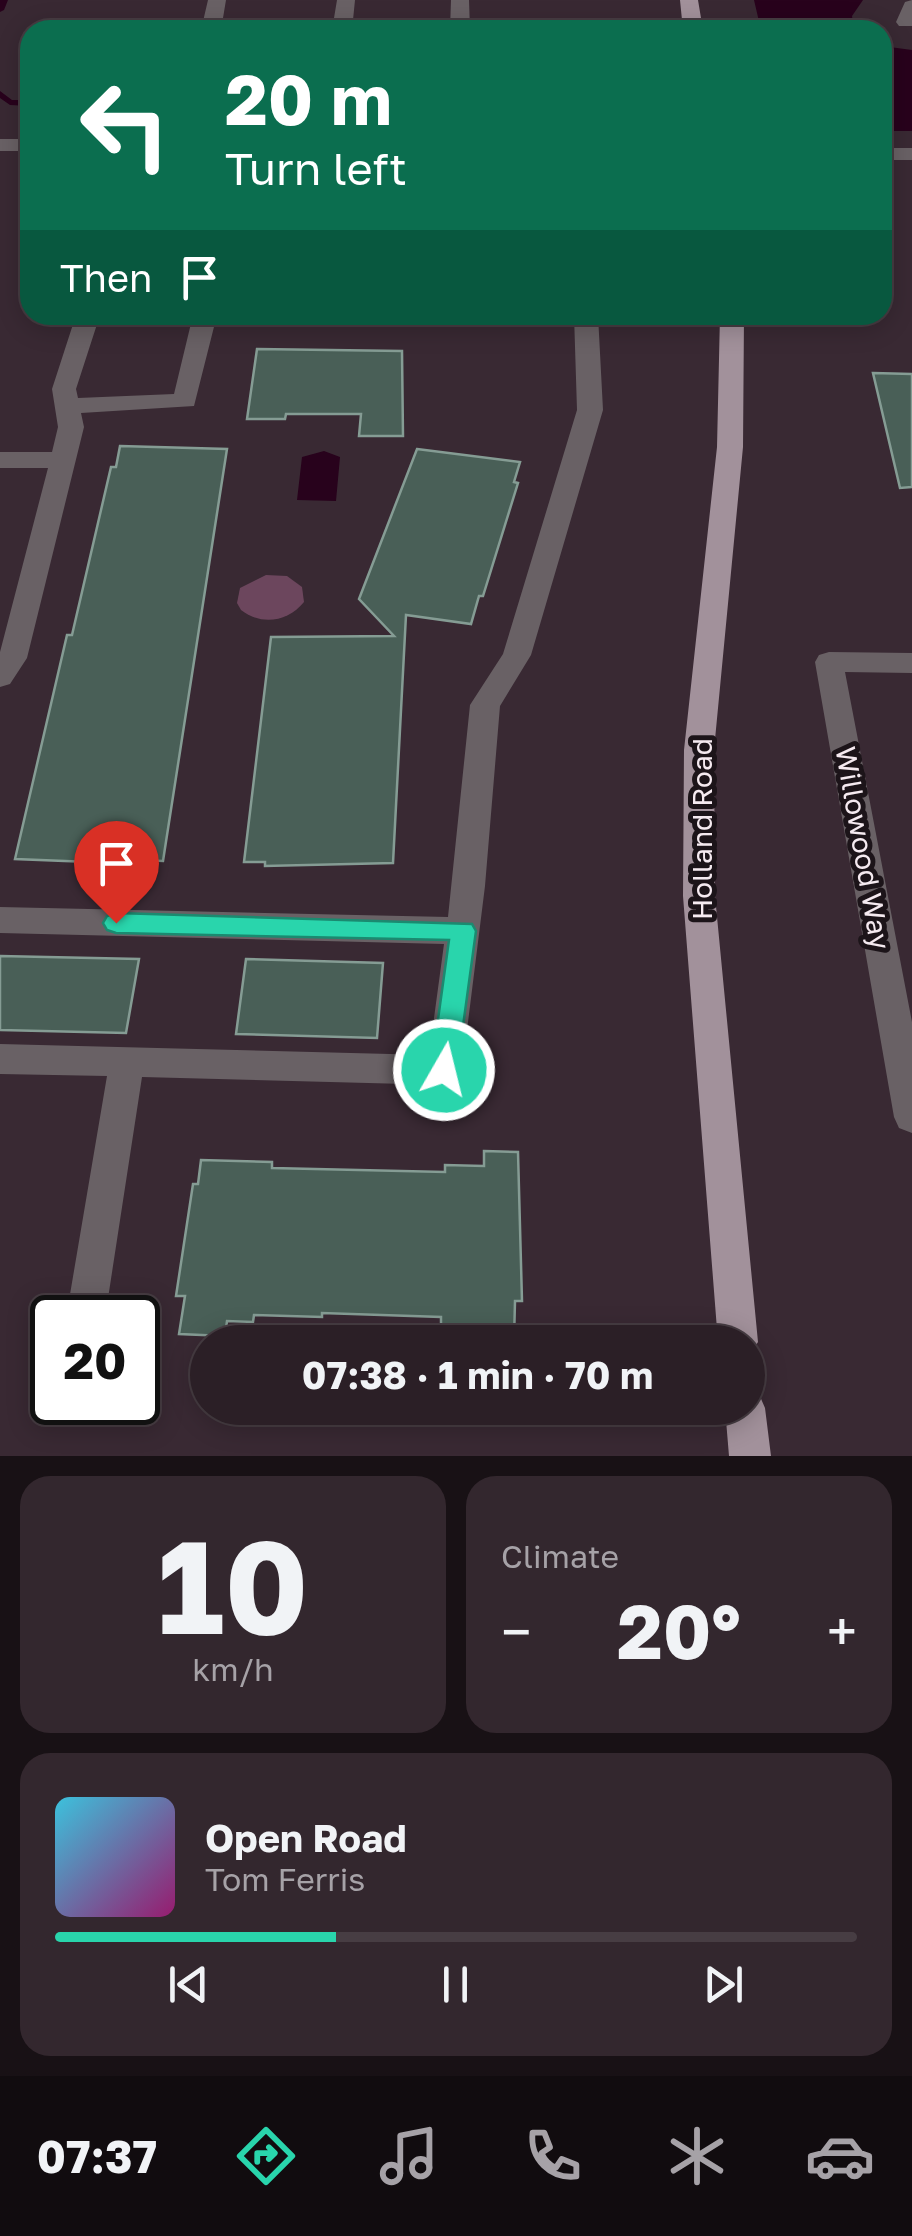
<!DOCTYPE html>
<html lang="en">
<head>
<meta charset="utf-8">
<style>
  body { margin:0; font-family:"Golos Text",sans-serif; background:#33272e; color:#f1f3f6; height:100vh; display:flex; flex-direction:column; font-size:38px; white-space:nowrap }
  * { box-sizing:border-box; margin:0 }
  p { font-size:32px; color:#a6a2a7 }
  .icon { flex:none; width:55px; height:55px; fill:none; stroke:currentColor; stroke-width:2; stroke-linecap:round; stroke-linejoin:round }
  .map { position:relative; height:1456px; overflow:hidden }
  .drawer { display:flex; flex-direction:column; gap:20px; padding:20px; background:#181115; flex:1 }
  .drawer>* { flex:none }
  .hud { position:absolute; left:20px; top:20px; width:872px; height:305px; border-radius:30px; box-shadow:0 5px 25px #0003,0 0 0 2px #473d43; background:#0b6e4f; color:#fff; overflow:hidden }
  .speed { position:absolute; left:30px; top:1295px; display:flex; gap:20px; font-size:50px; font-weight:700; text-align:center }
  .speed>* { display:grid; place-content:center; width:130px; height:130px; border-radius:50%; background:#2b1f26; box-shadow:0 5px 25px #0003,0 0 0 2px #473d43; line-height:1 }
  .speed .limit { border:5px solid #111; border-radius:15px; background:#fff; color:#111 }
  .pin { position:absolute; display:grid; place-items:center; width:85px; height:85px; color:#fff; margin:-102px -42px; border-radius:50% 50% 50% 0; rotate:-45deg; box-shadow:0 0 10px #0007 }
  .pin .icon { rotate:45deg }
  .me { position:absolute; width:110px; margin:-55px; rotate:8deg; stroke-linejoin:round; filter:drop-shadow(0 0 8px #0008) }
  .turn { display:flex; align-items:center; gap:35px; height:210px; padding:0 40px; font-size:45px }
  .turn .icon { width:130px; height:130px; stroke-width:2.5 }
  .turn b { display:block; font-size:70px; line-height:85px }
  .then { display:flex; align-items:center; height:95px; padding:0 40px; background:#0003; gap:20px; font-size:38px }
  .big { font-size:75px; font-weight:700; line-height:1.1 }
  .drawer .card { flex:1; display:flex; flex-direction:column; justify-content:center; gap:15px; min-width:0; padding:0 35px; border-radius:30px; background:#33272e }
  .drawer .dial { align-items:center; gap:0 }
  .dial b { font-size:130px; line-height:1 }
  .song { display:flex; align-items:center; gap:30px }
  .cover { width:120px; height:120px; border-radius:15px; background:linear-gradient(135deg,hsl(190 70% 55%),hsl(320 70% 35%)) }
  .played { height:10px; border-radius:5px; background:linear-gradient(90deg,#29d5ac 35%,#473d43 35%) }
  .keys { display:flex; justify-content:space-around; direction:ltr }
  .heat { display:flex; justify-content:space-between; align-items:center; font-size:55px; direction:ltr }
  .drawer .tiles { flex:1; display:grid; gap:20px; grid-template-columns:1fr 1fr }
  .card:last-child { grid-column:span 2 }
  .trip { position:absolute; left:190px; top:1325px; width:575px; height:100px; border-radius:50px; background:#2b1f26; box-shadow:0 5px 25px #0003,0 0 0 2px #473d43; font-weight:700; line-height:100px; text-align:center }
  .tab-bar { display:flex; height:160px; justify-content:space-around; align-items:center; background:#110c0f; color:#a6a2a7 }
  .tab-bar .icon { width:70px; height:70px }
  .tab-bar .active { color:#29d5ac }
  .tab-bar b { font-size:45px; color:#f1f3f6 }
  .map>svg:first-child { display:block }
</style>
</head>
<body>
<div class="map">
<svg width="912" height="1456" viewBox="0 0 912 1456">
  <rect width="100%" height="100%" fill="#392933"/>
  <!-- green -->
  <path fill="#6c465d" d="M 266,575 L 287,576 L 302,587 L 304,602 C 288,622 261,626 241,610 L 237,603 L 240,588 Z"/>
  <!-- water -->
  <path fill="#28021c" d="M 754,0 L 863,0 L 852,16 L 854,30 L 761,30 Z
    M 882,46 L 912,50 L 912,131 L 883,131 Z
    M 324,451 L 340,457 L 336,501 L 297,500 L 302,457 Z"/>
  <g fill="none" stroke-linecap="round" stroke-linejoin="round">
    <!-- stream -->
    <path fill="#28021c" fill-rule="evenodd" d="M 0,0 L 8,0 L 4,10 L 0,12 Z
      M 0,91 L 12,100 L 30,100 L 30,106 L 10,105 L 0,98 Z"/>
  </g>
  <!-- building -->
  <path fill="#495f57" stroke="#859c94" stroke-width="2.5" d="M 257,349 L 402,351 L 403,436 L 359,436 L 361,414 L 286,414 L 285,419 L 247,419 Z
    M 873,373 L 912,374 L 912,487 L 900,488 Z
    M 120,446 L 227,449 L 163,861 L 140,860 L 140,864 L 15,859 L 67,635 L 72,635 L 111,467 L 116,467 Z
    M 417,449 L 520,462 L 514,482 L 518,483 L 483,596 L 479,596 L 471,624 L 406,615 L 393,863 L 265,866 L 265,862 L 244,862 L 271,637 L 394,636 L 359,599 Z
    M 0,956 L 139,959 L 126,1033 L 0,1030 Z
    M 246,959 L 383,963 L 377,1038 L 236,1034 Z
    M 484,1151 L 518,1152 L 522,1301 L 515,1301 L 514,1341 L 471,1339 L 472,1325 L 441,1325 L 441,1317 L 322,1313 L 322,1317 L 254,1315 L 253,1322 L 227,1321 L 225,1336 L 179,1334 L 185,1296 L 176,1296 L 193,1184 L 198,1184 L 201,1160 L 272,1162 L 272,1168 L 445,1172 L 445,1165 L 484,1166 Z"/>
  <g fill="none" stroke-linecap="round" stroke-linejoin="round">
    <!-- minor -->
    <path fill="#696165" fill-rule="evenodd" d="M 208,0 L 226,0 L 221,30 L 201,30 Z
      M 337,0 L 355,0 L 352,30 L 332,30 Z
      M 451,0 L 469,0 L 470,30 L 450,30 Z
      M 912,0 L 912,26 L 899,26 L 896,22 L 905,2 Z
      M 0,139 L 30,139 L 30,151 L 0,151 Z
      M 882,148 L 912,148 L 912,160 L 882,160 Z
      M 76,315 L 100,315 L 76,389 L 78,398 L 174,394 L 193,315 L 217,315 L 194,406 L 81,413 L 84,427 L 27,658 L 10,684 L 0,687 L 0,652 L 48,468 L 0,468 L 0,452 L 52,452 L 58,427 L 52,389 Z
      M 574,315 L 598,315 L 603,410 L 531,655 L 500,706 L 485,886 L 462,1070 L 456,1081 L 444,1085 L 142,1077 L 105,1318 L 66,1318 L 107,1076 L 0,1074 L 0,1044 L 429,1055 L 444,944 L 0,933 L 0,907 L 448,917 L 470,705 L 503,654 L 577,410 Z
      M 829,652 L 912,653 L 912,673 L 845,672 L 912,1022 L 912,1133 L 899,1128 L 894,1117 L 815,662 L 819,655 Z"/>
    <!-- major -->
    <path fill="#a2919b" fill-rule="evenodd" d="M 680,0 L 698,0 L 703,30 L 683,30 Z
      M 720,315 L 744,315 L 743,447 L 714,750 L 715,896 L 758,1342 L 748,1357 L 748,1342 L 718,1342 L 683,896 L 684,750 L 717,447 Z
      M 748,1389 L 759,1394 L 765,1408 L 771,1456 L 729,1456 L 725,1408 L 748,1408 Z"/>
  </g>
  <!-- route -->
  <path fill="#29d5ac" stroke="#1b8a70" stroke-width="2.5" d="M 116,913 L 472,924 L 476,931 L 457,1070 L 453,1078 L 444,1081 L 435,1078 L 431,1070 L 449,940 L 116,933 L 107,930 L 103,923 L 107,916 Z"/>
  <g text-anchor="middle" stroke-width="10" stroke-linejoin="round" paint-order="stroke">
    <!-- street labels -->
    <g font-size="28" fill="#f5eaf0" stroke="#1c1419">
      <text transform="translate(702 829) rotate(-90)" y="10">Holland Road</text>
      <text transform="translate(863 848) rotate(80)" y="10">Willowood Way</text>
    </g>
  </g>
</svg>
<div class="speed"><div class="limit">20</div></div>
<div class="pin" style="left:116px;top:923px;background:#d93025"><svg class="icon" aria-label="arrive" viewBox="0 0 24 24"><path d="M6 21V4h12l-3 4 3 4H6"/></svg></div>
<svg class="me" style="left:444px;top:1070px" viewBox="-20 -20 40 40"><circle r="17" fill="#29d5ac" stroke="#fff" stroke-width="3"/><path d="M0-11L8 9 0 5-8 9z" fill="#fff"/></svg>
<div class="trip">07:38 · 1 min · 70 m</div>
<div class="hud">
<div class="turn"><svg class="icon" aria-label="left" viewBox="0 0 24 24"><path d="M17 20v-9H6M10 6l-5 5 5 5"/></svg><div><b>20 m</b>Turn left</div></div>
<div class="then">Then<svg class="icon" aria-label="arrive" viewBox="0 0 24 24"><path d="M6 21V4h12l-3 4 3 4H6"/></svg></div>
</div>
</div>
<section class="drawer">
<div class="tiles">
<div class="card dial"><b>10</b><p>km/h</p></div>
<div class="card"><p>Climate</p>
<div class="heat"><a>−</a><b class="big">20°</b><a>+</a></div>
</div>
<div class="card">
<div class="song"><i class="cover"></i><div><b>Open Road</b><p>Tom Ferris</p></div></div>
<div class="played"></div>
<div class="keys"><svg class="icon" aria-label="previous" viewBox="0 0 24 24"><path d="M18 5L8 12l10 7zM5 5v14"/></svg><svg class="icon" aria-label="pause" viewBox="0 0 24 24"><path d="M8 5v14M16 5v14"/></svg><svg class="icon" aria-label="next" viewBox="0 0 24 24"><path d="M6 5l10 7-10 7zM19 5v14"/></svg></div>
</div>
</div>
</section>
<nav class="tab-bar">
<b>07:37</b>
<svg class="icon active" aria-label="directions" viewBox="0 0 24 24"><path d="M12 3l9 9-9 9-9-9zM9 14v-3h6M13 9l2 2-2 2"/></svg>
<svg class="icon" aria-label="music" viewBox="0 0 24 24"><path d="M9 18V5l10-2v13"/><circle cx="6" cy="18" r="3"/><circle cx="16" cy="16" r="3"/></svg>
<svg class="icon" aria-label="phone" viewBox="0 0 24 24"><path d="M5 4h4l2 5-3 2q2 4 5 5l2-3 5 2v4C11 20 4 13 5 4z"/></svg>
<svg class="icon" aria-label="climate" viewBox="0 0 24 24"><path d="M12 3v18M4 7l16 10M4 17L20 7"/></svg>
<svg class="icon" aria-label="car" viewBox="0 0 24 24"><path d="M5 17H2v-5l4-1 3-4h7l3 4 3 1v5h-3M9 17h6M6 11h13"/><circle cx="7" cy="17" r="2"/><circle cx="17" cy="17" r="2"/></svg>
</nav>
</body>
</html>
